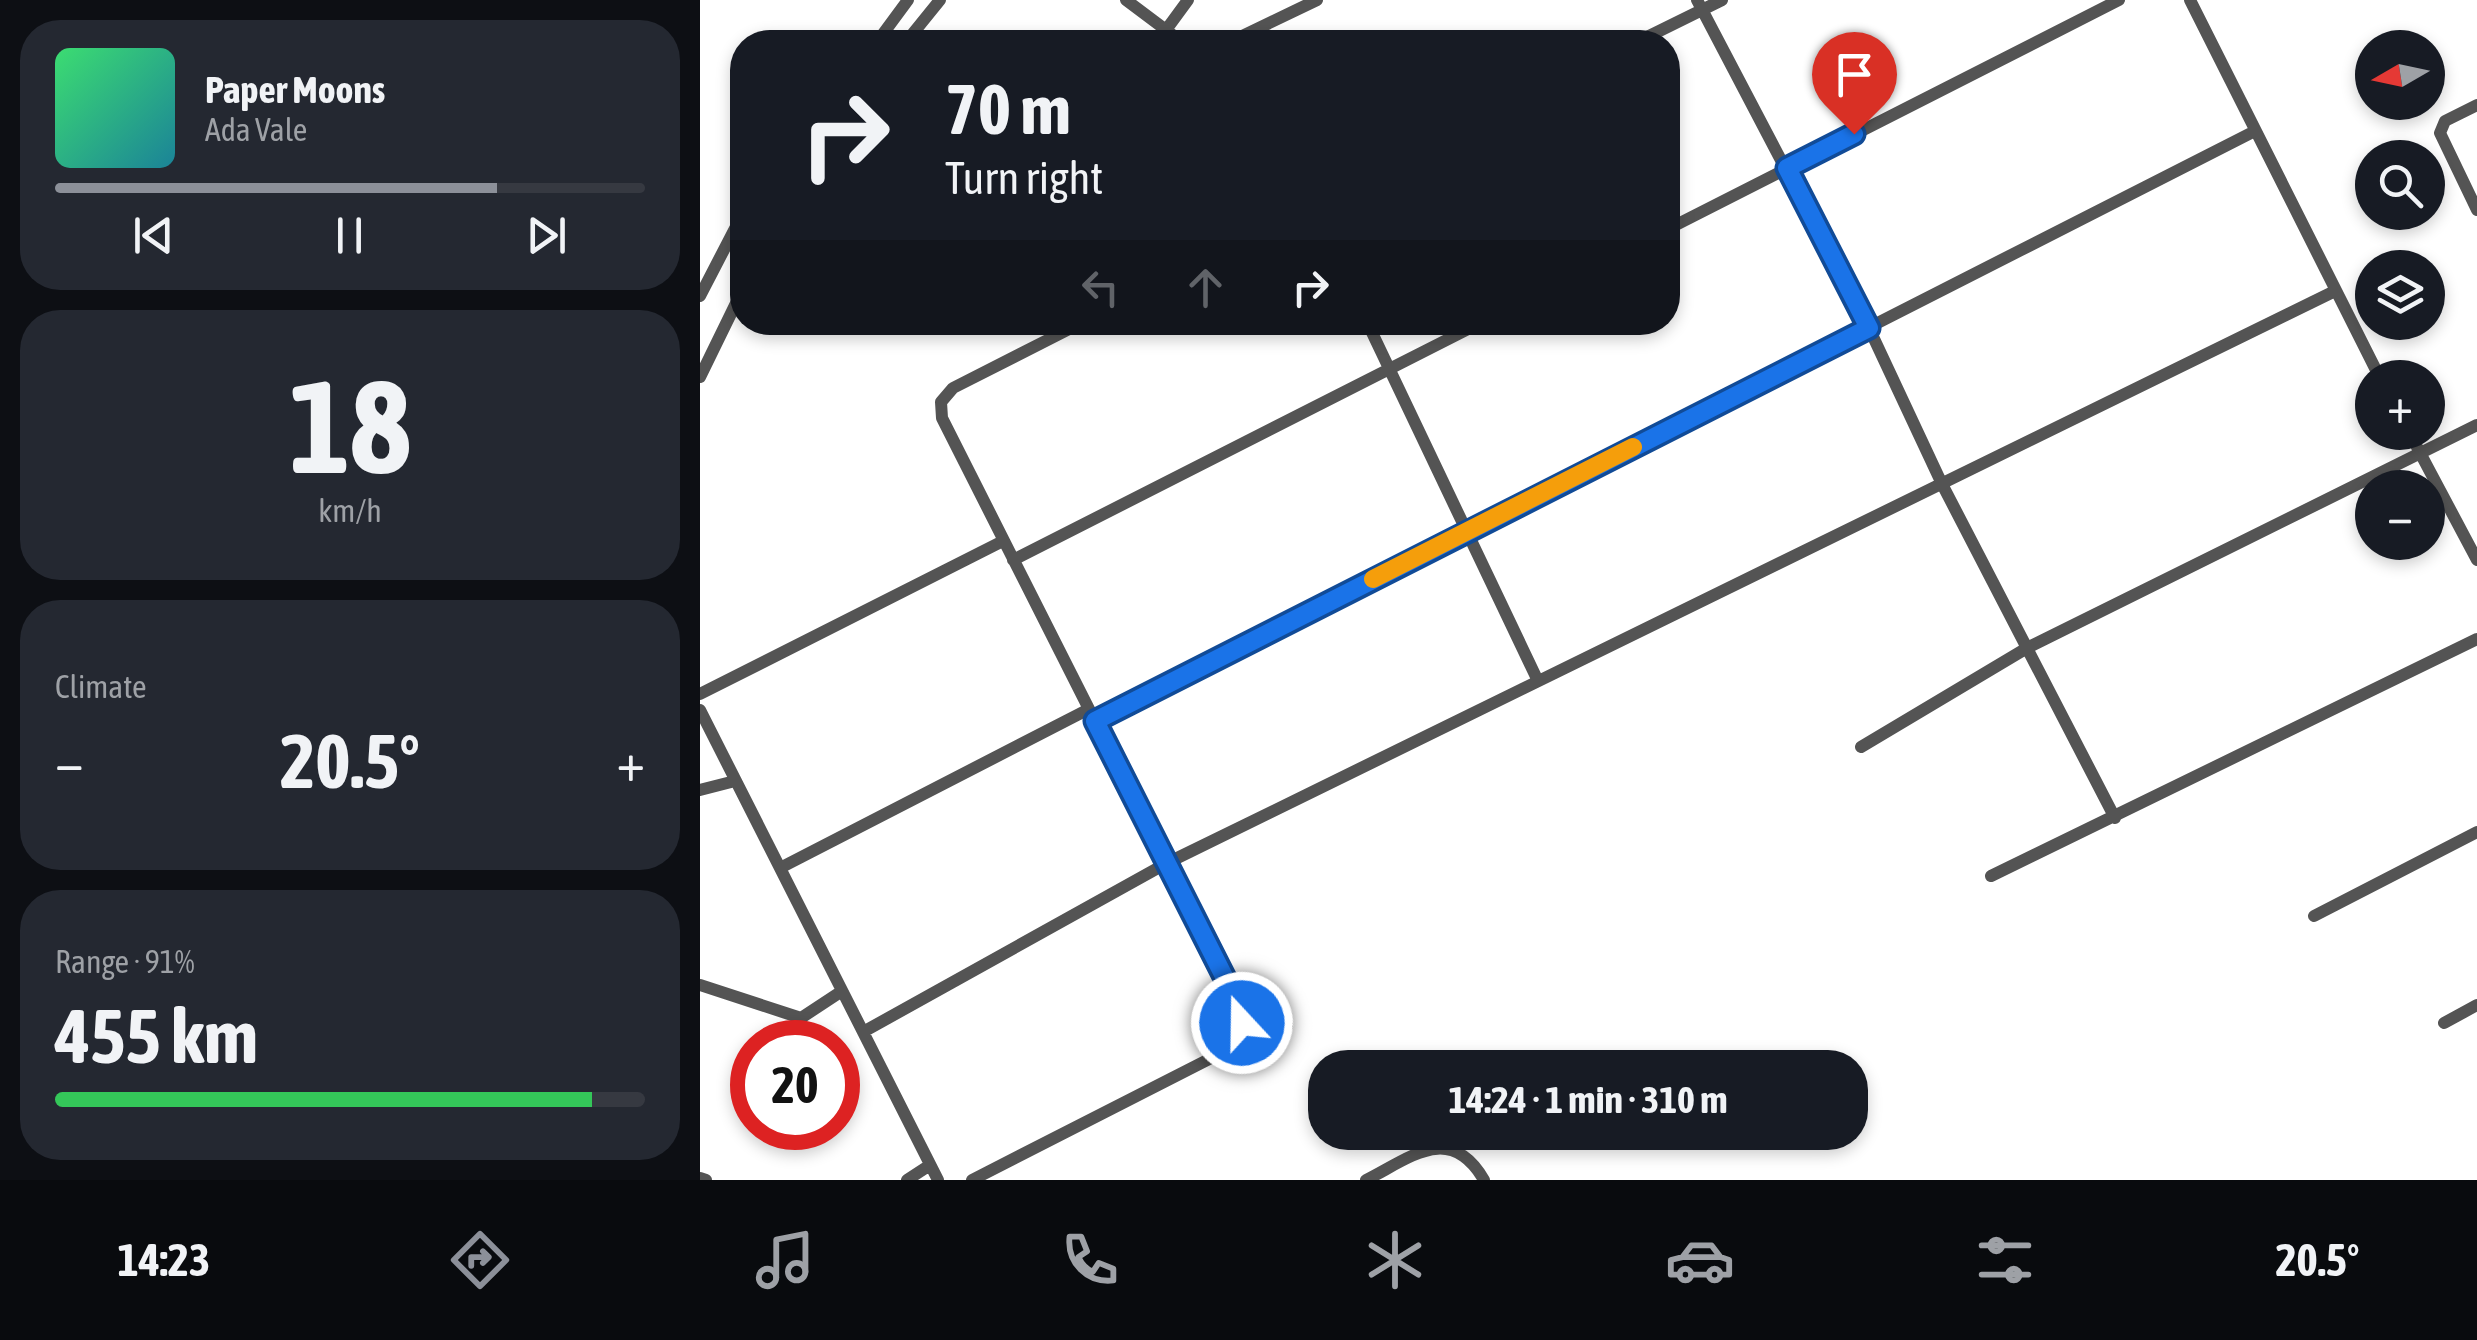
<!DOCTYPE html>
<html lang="en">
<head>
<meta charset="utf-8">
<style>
  body { margin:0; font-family:"Asap Condensed",sans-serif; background:#242831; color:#f1f3f6; height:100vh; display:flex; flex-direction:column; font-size:38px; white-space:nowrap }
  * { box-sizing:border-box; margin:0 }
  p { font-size:32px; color:#9ea1a6 }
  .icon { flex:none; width:55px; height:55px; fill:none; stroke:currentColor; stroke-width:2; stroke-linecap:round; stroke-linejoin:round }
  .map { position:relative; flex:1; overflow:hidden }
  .sheet { display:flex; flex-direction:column; gap:20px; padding:20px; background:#0d0f14; width:700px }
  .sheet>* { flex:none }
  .banner { position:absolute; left:30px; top:30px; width:950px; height:305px; border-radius:40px; box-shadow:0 5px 15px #0003; background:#171b24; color:#f1f3f6; overflow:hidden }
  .needle { width:65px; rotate:261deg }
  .controls { position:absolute; left:1655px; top:30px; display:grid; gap:20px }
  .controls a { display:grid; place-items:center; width:90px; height:90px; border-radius:50%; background:#171b24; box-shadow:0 5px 15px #0003; font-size:50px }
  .speed { position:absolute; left:30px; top:1020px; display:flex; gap:20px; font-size:50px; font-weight:700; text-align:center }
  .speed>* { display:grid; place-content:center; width:130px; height:130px; border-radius:50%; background:#171b24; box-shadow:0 5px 15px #0003; line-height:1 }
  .speed .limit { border:15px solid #d22; background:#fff; color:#111 }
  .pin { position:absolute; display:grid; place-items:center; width:85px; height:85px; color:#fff; margin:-102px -42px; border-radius:50% 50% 50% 0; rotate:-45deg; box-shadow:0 0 10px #0007 }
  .pin .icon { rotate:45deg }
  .me { position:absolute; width:110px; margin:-55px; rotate:339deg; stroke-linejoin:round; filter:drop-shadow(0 0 8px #0008) }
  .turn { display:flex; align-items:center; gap:35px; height:210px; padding:0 50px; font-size:45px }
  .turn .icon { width:130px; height:130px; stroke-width:2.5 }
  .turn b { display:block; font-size:70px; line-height:85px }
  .lanes { display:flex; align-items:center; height:95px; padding:0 50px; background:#0003; justify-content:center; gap:50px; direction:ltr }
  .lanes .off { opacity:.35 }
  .big { font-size:75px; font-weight:700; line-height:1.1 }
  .sheet .widget { flex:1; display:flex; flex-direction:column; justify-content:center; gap:15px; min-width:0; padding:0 35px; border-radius:40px; background:#242831 }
  .sheet .dial { align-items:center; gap:0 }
  .dial b { font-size:130px; line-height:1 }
  .song { display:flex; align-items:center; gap:30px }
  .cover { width:120px; height:120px; border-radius:15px; background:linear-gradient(135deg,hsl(140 70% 55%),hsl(190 70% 35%)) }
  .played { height:10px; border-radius:5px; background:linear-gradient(90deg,#8c9099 75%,#363941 75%) }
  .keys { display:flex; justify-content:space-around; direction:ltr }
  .heat { display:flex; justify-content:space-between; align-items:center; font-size:55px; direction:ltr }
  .charge { height:15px; border-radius:8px; background:linear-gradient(90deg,#34c759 91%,#363941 0) }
  .trip { position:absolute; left:608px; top:1050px; width:560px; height:100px; border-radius:40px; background:#171b24; box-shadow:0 5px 15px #0003; font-weight:700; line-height:100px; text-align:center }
  .tabs { display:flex; height:160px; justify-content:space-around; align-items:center; background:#090b0e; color:#9ea1a6 }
  .tabs .icon { width:70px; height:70px }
  .tabs .selected { color:#8c9099 }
  .tabs b { font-size:45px; color:#f1f3f6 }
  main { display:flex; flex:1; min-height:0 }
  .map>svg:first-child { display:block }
</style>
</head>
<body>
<main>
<section class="sheet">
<div class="widget">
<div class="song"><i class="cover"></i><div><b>Paper Moons</b><p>Ada Vale</p></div></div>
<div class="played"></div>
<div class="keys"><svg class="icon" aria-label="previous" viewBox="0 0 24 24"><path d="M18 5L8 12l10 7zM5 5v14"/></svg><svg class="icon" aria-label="pause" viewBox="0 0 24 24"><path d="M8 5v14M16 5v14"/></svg><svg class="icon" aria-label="next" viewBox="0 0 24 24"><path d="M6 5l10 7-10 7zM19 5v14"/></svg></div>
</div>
<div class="widget dial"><b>18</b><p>km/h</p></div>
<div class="widget"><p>Climate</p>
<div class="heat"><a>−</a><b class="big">20.5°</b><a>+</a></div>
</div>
<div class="widget"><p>Range · 91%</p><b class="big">455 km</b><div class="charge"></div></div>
</section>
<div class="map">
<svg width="1777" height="1180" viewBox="0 0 1777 1180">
  <rect width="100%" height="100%" fill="#fff"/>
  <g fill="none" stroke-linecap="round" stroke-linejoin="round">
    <!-- lane -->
    <path stroke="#545454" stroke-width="12" d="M 426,0 L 482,42
      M 997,0 L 1169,328 L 1242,484 L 1415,818
      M 1490,0 L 1680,378
      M 466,30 L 488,0
      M 177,42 L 208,0
      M 206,42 L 240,0
      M 530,42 L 617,0
      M 937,42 L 1022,0
      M 1777,105 L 1745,121 L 1740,133 L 1777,210
      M 968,229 L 1419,0
      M 0,296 L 42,215
      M 667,322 L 838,681
      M 0,377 L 42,291
      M 1709,432 L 1777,560
      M 313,560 L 782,322
      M 0,694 L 303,541
      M 0,710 L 238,1180
      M 395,721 L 1555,131
      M 1161,747 L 1327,648 L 1777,425
      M 0,790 L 35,781
      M 80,868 L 389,709
      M 1291,876 L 1777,639
      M 1614,916 L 1777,832
      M 0,985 L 101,1018 L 142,991
      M 1744,1023 L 1777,1005
      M 163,1032 L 467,863 L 1635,291
      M 0,1178 L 6,1180
      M 207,1180 L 230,1165
      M 272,1180 L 525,1051 C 540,1037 543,1026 539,1006 L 242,418 L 241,402 L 253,388 L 383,322
      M 666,1180 C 710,1158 750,1122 784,1180"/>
    <!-- street -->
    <path stroke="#545454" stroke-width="20" d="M 537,1040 L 555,1049 L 583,1026"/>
  </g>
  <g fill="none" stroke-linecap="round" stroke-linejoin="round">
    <!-- route casing -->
    <g stroke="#114b97" stroke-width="25">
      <path id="route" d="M 542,1023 L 539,1006 L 395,721 L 1169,328 L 1087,168 L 1154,134"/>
    </g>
    <!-- route -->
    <use href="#route" stroke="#1a73e8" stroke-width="18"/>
    <!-- slow -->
    <path stroke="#f59e0b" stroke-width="18" d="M 673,579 L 933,447"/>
  </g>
</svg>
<div class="controls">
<a><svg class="needle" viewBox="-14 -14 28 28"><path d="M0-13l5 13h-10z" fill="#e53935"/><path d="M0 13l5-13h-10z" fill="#9ea1a6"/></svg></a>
<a><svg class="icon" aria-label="search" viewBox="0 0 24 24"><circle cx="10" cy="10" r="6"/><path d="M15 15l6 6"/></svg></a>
<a><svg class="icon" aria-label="layers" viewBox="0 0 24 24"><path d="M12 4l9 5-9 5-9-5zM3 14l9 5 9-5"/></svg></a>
<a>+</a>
<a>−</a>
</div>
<div class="speed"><div class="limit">20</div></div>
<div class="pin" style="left:1154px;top:134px;background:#d93025"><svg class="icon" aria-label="arrive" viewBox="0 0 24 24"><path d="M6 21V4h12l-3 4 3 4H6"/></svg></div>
<svg class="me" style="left:542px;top:1023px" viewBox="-20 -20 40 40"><circle r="17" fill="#1a73e8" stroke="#fff" stroke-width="3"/><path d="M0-11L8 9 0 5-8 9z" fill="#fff"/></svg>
<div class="trip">14:24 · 1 min · 310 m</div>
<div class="banner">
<div class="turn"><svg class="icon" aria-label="right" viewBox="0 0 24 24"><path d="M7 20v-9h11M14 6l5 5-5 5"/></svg><div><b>70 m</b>Turn right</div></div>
<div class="lanes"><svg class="icon off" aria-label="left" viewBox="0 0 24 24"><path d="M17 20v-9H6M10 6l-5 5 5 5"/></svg><svg class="icon off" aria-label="ahead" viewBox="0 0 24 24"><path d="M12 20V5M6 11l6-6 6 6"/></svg><svg class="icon" aria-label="right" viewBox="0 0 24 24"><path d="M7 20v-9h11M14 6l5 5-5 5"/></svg></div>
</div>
</div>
</main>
<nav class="tabs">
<b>14:23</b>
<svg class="icon selected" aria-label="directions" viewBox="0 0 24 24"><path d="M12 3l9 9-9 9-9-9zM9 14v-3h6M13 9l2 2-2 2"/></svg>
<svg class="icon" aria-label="music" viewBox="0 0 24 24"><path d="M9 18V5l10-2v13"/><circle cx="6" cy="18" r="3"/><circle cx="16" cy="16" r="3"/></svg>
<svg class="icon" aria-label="phone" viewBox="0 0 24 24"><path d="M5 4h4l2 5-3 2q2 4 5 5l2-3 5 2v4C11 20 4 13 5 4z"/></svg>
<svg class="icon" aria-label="climate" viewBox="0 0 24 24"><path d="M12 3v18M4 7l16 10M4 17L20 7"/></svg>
<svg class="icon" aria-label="car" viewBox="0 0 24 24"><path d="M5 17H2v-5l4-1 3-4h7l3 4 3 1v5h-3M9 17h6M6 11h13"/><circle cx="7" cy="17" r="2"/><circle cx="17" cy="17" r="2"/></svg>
<svg class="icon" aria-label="filters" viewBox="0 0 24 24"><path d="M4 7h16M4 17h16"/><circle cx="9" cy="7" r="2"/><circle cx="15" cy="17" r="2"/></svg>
<b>20.5°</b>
</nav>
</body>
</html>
